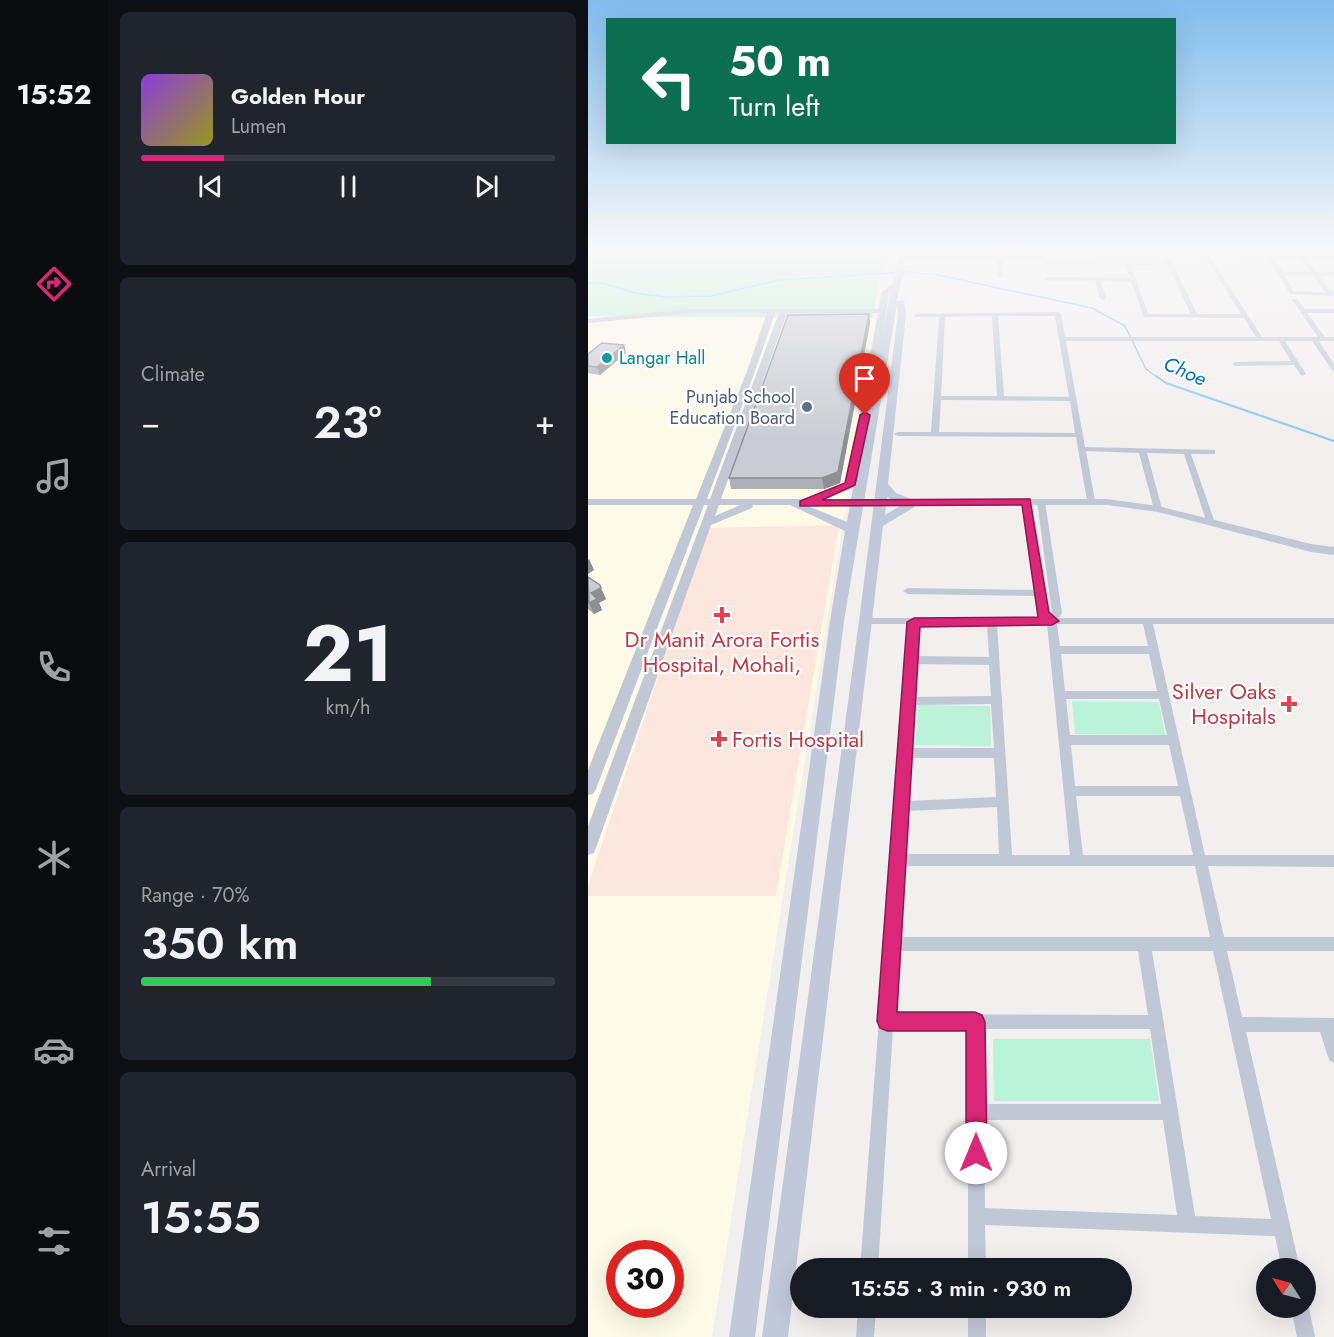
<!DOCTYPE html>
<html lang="en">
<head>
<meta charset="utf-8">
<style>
  body { margin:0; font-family:Jost,sans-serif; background:#20242c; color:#f1f3f6; height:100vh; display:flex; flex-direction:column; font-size:22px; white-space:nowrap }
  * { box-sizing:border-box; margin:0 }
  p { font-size:20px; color:#9ea1a6 }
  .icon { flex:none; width:33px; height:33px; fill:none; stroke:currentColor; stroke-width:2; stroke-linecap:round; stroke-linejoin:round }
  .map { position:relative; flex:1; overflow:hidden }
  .side { display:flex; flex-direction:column; gap:12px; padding:12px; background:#0d0f14; width:480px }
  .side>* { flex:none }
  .top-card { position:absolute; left:18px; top:18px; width:570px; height:126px; border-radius:0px; box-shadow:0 6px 24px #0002; background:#0b6e4f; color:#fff; overflow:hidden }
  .needle { width:39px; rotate:306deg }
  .buttons { position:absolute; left:668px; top:1258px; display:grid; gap:12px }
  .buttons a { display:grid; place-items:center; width:60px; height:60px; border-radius:50%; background:#171b24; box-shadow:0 6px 24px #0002; font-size:30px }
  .speed { position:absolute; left:18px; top:1240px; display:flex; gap:12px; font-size:30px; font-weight:700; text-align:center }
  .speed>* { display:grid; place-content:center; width:78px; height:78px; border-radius:50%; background:#171b24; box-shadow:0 6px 24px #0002; line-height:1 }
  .speed .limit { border:9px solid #d22; background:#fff; color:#111 }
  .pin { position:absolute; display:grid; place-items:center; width:51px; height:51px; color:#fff; margin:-62px -26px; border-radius:50% 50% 50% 0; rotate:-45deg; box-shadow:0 0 6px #0007 }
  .pin .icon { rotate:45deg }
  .me { position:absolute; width:66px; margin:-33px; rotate:0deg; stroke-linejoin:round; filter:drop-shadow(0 0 4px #0008) }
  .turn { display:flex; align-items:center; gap:21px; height:126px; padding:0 24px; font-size:27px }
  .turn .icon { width:78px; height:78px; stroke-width:2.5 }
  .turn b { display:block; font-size:42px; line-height:51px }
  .big { font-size:45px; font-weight:600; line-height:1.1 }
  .side .widget { flex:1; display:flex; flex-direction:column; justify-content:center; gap:9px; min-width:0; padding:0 21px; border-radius:9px; background:#20242c }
  .side .dial { align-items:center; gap:0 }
  .dial b { font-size:78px; line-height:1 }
  .song { display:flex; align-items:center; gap:18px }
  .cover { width:72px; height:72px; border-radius:9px; background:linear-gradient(135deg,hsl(270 70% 55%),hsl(60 70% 35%)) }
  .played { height:6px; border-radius:3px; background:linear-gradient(90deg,#db2777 20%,#363941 20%) }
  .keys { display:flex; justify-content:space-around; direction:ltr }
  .heat { display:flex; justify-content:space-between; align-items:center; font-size:33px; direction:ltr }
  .charge { height:9px; border-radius:4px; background:linear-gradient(90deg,#34c759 70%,#363941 0) }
  .trip { position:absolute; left:202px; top:1258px; width:342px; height:60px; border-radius:30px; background:#171b24; box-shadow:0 6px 24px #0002; font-weight:600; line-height:60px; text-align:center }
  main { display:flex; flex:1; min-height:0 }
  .tabs { display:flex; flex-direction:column; width:108px; justify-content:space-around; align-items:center; background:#090b0e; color:#9ea1a6 }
  .tabs .icon { width:42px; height:42px }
  .tabs .active { color:#db2777 }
  .tabs b { font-size:27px; color:#f1f3f6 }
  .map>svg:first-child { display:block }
</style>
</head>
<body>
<main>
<nav class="tabs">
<b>15:52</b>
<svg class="icon active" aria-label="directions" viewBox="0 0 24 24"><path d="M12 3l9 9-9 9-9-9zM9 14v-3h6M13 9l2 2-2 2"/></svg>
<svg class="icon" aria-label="music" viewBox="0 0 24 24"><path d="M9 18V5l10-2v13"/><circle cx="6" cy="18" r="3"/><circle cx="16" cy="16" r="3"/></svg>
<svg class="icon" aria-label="phone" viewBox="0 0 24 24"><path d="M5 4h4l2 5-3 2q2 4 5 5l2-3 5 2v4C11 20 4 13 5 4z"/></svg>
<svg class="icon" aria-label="climate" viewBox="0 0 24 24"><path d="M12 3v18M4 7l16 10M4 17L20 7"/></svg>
<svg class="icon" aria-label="car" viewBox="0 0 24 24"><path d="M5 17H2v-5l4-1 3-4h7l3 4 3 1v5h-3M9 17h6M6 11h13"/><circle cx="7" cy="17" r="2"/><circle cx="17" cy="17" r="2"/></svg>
<svg class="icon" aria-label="filters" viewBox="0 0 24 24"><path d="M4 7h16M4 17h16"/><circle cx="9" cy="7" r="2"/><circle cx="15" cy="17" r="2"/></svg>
</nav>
<section class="side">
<div class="widget">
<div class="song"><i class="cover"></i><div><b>Golden Hour</b><p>Lumen</p></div></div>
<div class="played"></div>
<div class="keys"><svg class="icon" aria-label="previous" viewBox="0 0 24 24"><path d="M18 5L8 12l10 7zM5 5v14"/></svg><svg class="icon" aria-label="pause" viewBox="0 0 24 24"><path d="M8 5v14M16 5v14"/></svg><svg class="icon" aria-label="next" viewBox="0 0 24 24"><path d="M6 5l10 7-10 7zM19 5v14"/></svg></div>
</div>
<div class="widget"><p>Climate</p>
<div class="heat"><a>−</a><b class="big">23°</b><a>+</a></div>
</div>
<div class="widget dial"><b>21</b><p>km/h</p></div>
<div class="widget"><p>Range · 70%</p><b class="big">350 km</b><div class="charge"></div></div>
<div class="widget"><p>Arrival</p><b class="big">15:55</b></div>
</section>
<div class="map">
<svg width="746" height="1337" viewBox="0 0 746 1337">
  <rect width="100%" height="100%" fill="#f2efef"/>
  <!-- commercial -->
  <path fill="#fdfbe7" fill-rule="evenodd" d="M 0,317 L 288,319 L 124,1337 L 0,1337 ZM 32,1254 L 82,1254 L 82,1305 L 32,1305 Z"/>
  <!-- medical -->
  <path fill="#fde6de" d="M 251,525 L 188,896 L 0,896 L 0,885 L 120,528 Z"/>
  <!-- green -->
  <path fill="#baf2da" d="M 0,253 L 297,253 L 284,318 L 0,316 Z
    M 484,701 L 571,702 L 577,735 L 487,734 Z
    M 330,705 L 402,706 L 403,746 L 327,745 Z
    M 405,1039 L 562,1039 L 571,1101 L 406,1101 Z"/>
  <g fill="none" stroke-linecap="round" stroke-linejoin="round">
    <!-- stream-far1 -->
    <path stroke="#84c7f2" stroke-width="1.5" d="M 0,283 L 14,283 L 47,293 L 76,297 L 123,296 L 191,280 L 318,272 L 350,275 L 504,308 L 537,326 L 558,369 L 570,378"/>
    <!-- stream -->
    <path stroke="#84c7f2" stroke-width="2" d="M 568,376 L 578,383 L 746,441"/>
    <!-- minor -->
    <path fill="#c1c8d5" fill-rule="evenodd" d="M 606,253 L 746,254 L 746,258 L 718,258 L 728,272 L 746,272 L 746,276 L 731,276 L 743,292 L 746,292 L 746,296 L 702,294 L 680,258 L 622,256 L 674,337 L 730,337 L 704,300 L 705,299 L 709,299 L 717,309 L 746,309 L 746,313 L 719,313 L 737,337 L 746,337 L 746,341 L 731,341 L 746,364 L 746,371 L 744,370 L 724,341 L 697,341 L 718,374 L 715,376 L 713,375 L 706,365 L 647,366 L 644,364 L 647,362 L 703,361 L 691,341 L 478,341 L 497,447 L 627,450 L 627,454 L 603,454 L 626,520 L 625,522 L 619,522 L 618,520 L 596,454 L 559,453 L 574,509 L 570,512 L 566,509 L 551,453 L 498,451 L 507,501 L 503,504 L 499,501 L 488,437 L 310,436 L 306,434 L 310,432 L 343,432 L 351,317 L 329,317 L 327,316 L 327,314 L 470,312 L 473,314 L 477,337 L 668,337 L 656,318 L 556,317 L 543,282 L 513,281 L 518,298 L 515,300 L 512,298 L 507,281 L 459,281 L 456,279 L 459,277 L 542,278 L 538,265 L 456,263 L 456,261 L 458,260 L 578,262 L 576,258 L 579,256 L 582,258 L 609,314 L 653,314 L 616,255 ZM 686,258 L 712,258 L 723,272 L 695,272 ZM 543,265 L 580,266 L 603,314 L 560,314 ZM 697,276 L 725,276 L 737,292 L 706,291 ZM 404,316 L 409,396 L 353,396 L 357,317 ZM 410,316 L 467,316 L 481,397 L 416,396 ZM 353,400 L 482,401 L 487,433 L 351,432 Z
      M 412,255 L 458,256 L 461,258 L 458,260 L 415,260 L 415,276 L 412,278 L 409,276 L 409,260 L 314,260 L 311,258 L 314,256 Z
      M 439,499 L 443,502 L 460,613 L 463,615 L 464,613 L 449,502 L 453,499 L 457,502 L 474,613 L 471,618 L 746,618 L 746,624 L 565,624 L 617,855 L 746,855 L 746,867 L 620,866 L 636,937 L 746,937 L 746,951 L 639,951 L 654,1017 L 746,1018 L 746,1063 L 741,1060 L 732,1032 L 658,1032 L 712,1269 L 694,1269 L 687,1236 L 397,1225 L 398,1269 L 380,1269 L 380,1029 L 305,1028 L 290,1269 L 272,1269 L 321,624 L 278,624 L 273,621 L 278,618 L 453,618 L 450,614 L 448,596 L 320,594 L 315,591 L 320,588 L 447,590 L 435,502 ZM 331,624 L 399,624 L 401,657 L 329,656 ZM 409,624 L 459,624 L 482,855 L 424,855 ZM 469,624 L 555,624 L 560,646 L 472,646 ZM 473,654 L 561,654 L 569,691 L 477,691 ZM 328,664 L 401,665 L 403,696 L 326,697 ZM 478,699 L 571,699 L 579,735 L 482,735 ZM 403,704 L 406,748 L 323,748 L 326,705 ZM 483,745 L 581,745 L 590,786 L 487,786 ZM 322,758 L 406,758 L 408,797 L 320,801 ZM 488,796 L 592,796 L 605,855 L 495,855 ZM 409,807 L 411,854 L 316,854 L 319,811 ZM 316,866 L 607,866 L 622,937 L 311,937 ZM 310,951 L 550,951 L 560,1015 L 306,1014 ZM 564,951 L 625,951 L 683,1219 L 607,1216 ZM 395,1029 L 562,1029 L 573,1104 L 396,1104 ZM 396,1120 L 575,1120 L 589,1215 L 397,1208 Z
      M 717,1301 L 721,1308 L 727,1337 L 709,1337 L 703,1308 L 717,1308 Z
      M 270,1308 L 288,1308 L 286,1337 L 268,1337 Z
      M 380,1308 L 398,1308 L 398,1337 L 380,1337 Z"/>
    <!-- tertiary -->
    <path fill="#c1c8d5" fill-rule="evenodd" d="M 305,283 L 312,285 L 301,294 L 282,415 L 266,487 L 262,488 L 257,485 L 272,415 L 290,313 L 199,313 L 133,499 L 519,499 L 570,506 L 723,544 L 746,547 L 746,555 L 723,552 L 570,512 L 519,505 L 165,505 L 164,508 L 123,525 L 8,848 L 6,853 L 0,855 L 0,826 L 120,505 L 116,505 L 8,789 L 5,794 L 0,795 L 0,770 L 105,505 L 0,505 L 0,499 L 108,499 L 159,371 L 179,313 L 104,313 L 0,323 L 0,319 L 104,309 L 291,309 L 293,293 ZM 187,313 L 191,313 L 122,499 L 119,499 L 167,371 ZM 131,505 L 152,505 L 127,516 Z"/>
    <!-- secondary -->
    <path fill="#c0c8d9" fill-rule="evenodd" d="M 315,253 L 324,253 L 318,258 L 309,301 L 316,300 L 318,314 L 300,484 L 308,493 L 333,503 L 295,526 L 200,1337 L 174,1337 L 271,621 L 310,314 L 309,304 L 256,621 L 167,1337 L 141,1337 L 242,621 L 257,531 L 198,503 L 204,499 L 211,502 L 267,479 L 304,285 L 310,257 ZM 265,488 L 259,522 L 220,506 ZM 299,497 L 314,505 L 297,515 Z"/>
  </g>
  <!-- wall -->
  <path fill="#aeafb7" d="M 281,314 L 282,323 L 252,483 L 236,489 L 143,489 L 141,478 Z
    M 36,345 L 38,353 L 12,375 L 0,373 L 0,354 Z
    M 0,577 L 18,599 L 11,603 L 14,610 L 6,614 L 0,609 Z"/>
  <!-- shaded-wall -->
  <path fill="#8d8f95" d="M 281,314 L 282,323 L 252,483 L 236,489 L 234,478 Z
    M 36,345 L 38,353 L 12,375 L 9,367 Z
    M 1,559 L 6,570 L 0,574 L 0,560 Z
    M 13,588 L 18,599 L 11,603 L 14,610 L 6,614 L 1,603 L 3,593 Z"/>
  <!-- building -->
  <path fill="#caccd5" stroke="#8d8f95" stroke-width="1.5" d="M 281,314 L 250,472 L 234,478 L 141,478 L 200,315 Z
    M 14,343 L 36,345 L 9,367 L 0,366 L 0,354 Z
    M 0,577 L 12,585 L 13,588 L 3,593 L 9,599 L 1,603 Z"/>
  <!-- sky -->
  <linearGradient id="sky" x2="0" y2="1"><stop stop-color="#80bcec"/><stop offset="0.57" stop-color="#f9f8f8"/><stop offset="1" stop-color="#f9f8f8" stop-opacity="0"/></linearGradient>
  <rect width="746" height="440" fill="url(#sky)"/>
  <!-- route -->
  <path fill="#db2777" stroke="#8e194d" stroke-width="1.5" d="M 277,412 L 282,415 L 267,485 L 234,500 L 442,499 L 461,612 L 471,621 L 464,625 L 332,627 L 309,1012 L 387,1012 L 394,1015 L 397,1022 L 399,1153 L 396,1161 L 388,1164 L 381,1161 L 378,1153 L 378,1031 L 299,1031 L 292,1028 L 289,1021 L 319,622 L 326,618 L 450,617 L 434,505 L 212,506 L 212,501 L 257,483 L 272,415 Z"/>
  <!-- markers -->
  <circle fill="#0f9aa8" stroke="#fff" stroke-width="2" cx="19" cy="358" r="6"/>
  <circle fill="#5c6f8a" stroke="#fff" stroke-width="2" cx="219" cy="407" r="6"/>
  <g fill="#e0444e" stroke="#fff" stroke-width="2">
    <path d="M131 606h6v6h6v6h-6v6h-6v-6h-6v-6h6z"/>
    <path d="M698 695h6v6h6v6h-6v6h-6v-6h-6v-6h6z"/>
    <path d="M128 730h6v6h6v6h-6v6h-6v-6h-6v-6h6z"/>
  </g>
  <g text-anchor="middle" stroke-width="4.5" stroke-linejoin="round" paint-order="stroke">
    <!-- far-culture labels -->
    <g font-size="18" fill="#0d838f" stroke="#fff" text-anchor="start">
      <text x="31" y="364">Langar Hall</text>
    </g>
    <!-- far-service labels -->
    <g font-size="18" fill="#4e5e75" stroke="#fff" text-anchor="end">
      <text x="207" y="403">Punjab School<tspan x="207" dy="21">Education Board</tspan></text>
    </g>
    <!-- far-water labels -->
    <g font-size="20" font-style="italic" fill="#026fb4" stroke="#fff">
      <text transform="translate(597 371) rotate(24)" y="7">Choe</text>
    </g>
    <!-- health labels -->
    <g font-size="22" fill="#be3a42" stroke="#fff">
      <text x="134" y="647">Dr Manit Arora Fortis<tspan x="134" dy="25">Hospital, Mohali,</tspan></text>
      <text x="688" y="699" text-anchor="end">Silver Oaks<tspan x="688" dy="25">Hospitals</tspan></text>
      <text x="144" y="747" text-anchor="start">Fortis Hospital</text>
    </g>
  </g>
</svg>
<div class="buttons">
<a><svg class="needle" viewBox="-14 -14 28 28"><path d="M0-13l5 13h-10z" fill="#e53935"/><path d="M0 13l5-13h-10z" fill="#9ea1a6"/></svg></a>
</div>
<div class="speed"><div class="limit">30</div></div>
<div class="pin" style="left:277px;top:415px;background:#d93025"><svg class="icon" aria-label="arrive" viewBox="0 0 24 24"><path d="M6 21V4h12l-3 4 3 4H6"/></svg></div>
<svg class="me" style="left:388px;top:1153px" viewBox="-20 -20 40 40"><circle r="19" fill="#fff"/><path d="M0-13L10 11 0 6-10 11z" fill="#db2777"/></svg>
<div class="trip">15:55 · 3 min · 930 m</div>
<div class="top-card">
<div class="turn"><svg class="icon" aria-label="left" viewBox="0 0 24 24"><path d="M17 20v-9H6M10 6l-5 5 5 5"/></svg><div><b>50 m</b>Turn left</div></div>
</div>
</div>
</main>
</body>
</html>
